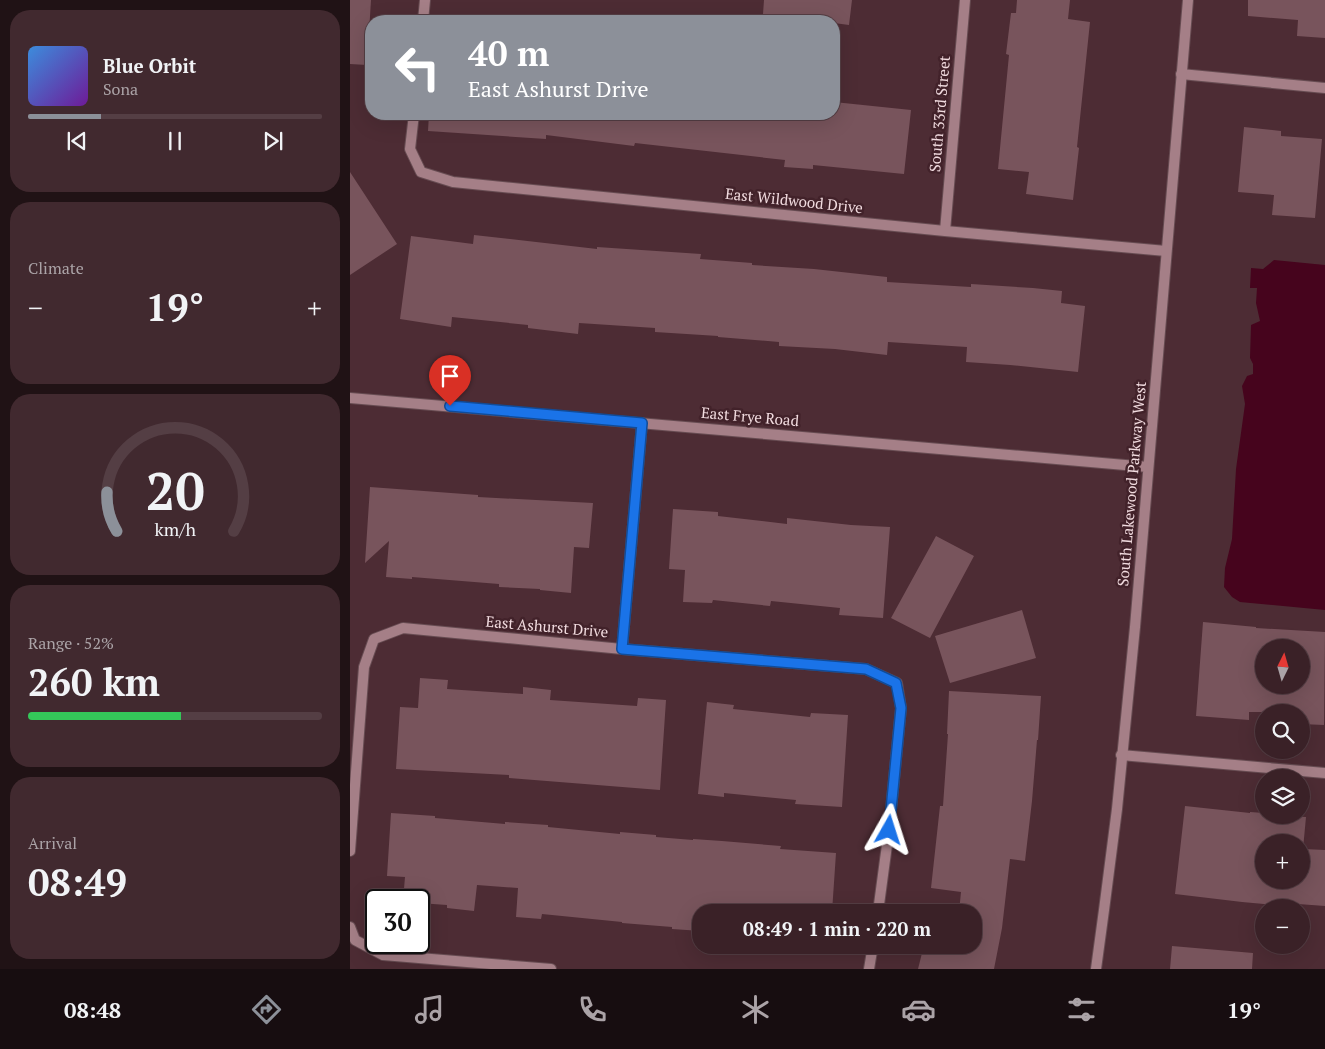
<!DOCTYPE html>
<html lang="en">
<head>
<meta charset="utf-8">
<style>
  body { margin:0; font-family:"PT Serif",serif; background:#41292f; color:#f1f3f6; height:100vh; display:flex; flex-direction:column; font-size:19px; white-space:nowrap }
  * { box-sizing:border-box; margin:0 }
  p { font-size:16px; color:#aba3a7 }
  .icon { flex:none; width:28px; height:28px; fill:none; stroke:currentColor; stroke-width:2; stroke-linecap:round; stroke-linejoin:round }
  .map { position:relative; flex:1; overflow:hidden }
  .side { display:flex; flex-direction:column; gap:10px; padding:10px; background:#201215; width:350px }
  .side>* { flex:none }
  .top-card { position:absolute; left:15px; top:15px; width:475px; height:105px; border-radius:20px; box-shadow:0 5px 20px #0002,0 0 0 1px #543e44; background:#8c9099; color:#fff; overflow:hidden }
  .needle { width:32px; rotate:5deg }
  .buttons { position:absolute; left:905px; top:639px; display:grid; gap:10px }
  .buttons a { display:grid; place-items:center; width:55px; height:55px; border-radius:50%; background:#3a2127; box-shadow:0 5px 20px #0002,0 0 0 1px #543e44; font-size:25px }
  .speed { position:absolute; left:15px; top:889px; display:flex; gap:10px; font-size:25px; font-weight:700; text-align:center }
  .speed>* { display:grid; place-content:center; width:65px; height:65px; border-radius:50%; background:#3a2127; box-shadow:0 5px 20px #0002,0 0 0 1px #543e44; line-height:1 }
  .speed .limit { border:2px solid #111; border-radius:8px; background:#fff; color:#111 }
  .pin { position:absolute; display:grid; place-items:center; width:42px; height:42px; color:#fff; margin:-51px -21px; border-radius:50% 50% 50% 0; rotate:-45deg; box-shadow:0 0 5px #0007 }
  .pin .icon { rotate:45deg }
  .me { position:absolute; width:55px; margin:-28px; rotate:6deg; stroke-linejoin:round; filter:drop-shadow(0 0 4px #0008) }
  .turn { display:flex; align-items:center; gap:18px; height:105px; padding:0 20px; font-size:22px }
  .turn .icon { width:65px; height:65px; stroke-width:2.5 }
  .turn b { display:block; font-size:35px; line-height:42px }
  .big { font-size:38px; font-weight:700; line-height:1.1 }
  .side .tile { flex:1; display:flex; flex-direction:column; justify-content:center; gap:8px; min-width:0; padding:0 18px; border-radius:20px; background:#41292f }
  .side .dial { align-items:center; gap:0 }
  .dial svg { height:130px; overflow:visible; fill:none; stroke:#543e44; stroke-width:7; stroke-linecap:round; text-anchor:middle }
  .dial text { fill:#f1f3f6; stroke:none }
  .song { display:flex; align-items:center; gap:15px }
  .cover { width:60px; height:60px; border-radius:8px; background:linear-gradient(135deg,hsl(210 70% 55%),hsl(280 70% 35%)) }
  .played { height:5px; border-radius:2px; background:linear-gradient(90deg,#8c9099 25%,#543e44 25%) }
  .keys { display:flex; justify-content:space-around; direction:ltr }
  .heat { display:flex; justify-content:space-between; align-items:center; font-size:28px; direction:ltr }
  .charge { height:8px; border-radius:4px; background:linear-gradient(90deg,#34c759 52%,#543e44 0) }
  .trip { position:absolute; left:342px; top:904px; width:290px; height:50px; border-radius:20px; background:#3a2127; box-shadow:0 5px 20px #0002,0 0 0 1px #543e44; font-weight:700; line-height:50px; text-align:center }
  .tab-bar { display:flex; height:80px; justify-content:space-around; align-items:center; background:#170d10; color:#aba3a7 }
  .tab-bar .icon { width:35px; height:35px }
  .tab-bar .on { color:#8c9099 }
  .tab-bar b { font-size:22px; color:#f1f3f6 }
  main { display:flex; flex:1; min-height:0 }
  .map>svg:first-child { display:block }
</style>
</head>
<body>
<main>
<section class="side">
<div class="tile">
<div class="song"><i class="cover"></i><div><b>Blue Orbit</b><p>Sona</p></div></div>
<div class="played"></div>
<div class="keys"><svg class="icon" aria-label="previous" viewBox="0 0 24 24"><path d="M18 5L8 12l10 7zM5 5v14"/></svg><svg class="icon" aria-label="pause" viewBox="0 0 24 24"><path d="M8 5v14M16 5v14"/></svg><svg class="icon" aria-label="next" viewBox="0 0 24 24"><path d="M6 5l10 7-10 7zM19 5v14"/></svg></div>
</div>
<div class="tile"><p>Climate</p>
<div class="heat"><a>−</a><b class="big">19°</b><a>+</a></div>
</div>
<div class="tile dial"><svg viewBox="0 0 100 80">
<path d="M14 69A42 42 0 1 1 86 69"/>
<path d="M14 69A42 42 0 0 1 8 45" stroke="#8c9099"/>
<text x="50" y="56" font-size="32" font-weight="700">20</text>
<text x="50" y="72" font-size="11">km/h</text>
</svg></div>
<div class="tile"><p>Range · 52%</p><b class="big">260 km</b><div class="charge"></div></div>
<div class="tile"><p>Arrival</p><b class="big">08:49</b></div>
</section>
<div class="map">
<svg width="975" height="969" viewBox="0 0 975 969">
  <rect width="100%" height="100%" fill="#4d2c34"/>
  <!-- water -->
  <path fill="#46041d" d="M 924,260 L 975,265 L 975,610 L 890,602 L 882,597 L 874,587 L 875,568 L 882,539 L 886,469 L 895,404 L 892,386 L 897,376 L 903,374 L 903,364 L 900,358 L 901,325 L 910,321 L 906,303 L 907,288 L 900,288 L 901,268 L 913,269 Z"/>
  <!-- building -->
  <path fill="#78545c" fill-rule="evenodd" d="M 0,0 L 21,0 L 17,65 L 0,64 Z
    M 414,0 L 502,0 L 499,25 L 484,23 L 484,21 L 470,21 L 413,14 Z
    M 667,0 L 720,0 L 718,19 L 740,22 L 727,147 L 729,148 L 723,200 L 676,194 L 679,172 L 648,169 L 659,55 L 656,54 L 661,13 L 666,13 Z
    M 898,0 L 975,0 L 975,38 L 947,36 L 948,20 L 898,16 Z
    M 484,102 L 561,110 L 554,174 L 463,165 L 463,169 L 434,167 L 435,160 L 285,143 L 284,146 L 196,135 L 196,139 L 78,131 L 79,114 L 484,114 Z
    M 894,127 L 931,131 L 931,136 L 972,139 L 965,218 L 922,215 L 924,195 L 888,192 Z
    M 0,172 L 47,244 L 0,275 Z
    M 124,235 L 247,249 L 247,247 L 351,254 L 350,259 L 402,263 L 402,265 L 464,269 L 537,277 L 537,282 L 621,287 L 621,284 L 683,288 L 712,291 L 711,303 L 735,306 L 728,372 L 660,365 L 616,362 L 617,347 L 538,342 L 537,355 L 485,349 L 429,346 L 429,342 L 368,337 L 368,336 L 305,332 L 305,328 L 229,323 L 228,334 L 178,328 L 178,325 L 102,317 L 101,327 L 50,319 L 61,236 L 123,244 Z
    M 20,487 L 128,495 L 128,497 L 243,503 L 239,548 L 224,547 L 221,593 L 190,590 L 190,589 L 149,587 L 149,584 L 62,577 L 62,579 L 36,577 L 39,541 L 15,563 Z
    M 323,509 L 368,512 L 368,516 L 437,524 L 437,518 L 501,525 L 540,527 L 533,618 L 489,615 L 490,608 L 421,601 L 420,606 L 363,600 L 362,603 L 333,602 L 335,570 L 319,569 Z
    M 586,536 L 624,556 L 580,638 L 541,618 Z
    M 672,610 L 686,658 L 600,683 L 585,636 Z
    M 853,622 L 906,627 L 906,628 L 975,632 L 974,725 L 951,724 L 951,712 L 899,712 L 899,720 L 846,716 ZM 914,648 L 951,648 L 951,685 L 914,685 Z
    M 70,678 L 98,680 L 97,689 L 173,694 L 173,687 L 201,690 L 200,700 L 287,706 L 288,698 L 316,700 L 310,790 L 159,778 L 159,775 L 46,769 L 50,707 L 68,708 Z
    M 599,691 L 691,696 L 688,740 L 687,740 L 682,801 L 675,861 L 660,859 L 652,928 L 644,969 L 568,969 L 574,945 L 624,945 L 624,912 L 609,912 L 611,892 L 581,888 L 590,806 L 593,806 L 598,734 L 597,734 Z
    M 357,702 L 384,705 L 383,709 L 460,717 L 461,713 L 498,715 L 492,807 L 445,804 L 446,800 L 374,793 L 374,797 L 348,794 Z
    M 835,806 L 900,813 L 900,812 L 914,813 L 914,815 L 956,817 L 953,849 L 975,850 L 975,906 L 948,904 L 947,907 L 892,902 L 825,894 ZM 914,842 L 951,842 L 951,880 L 914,880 Z
    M 41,813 L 85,816 L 85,818 L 155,824 L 155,822 L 198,825 L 198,827 L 270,834 L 270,832 L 306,835 L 306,837 L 343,840 L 343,839 L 372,841 L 431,846 L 430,849 L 486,853 L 482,912 L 351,912 L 351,931 L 322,929 L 322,927 L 272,923 L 272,922 L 192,914 L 191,919 L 166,917 L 168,888 L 127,885 L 124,911 L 97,908 L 97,905 L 69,903 L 69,900 L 53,900 L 55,877 L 37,876 Z
    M 822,946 L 903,953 L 902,969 L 820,969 Z"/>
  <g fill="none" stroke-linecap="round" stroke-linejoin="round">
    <!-- minor casing -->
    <g stroke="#674c52" stroke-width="12">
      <path id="minor" d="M 73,21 L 75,0
        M 831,74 L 975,88
        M 64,114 L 60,149 L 71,172 L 103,182 L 595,231 L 816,251
        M 595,231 L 615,0
        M 272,649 L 292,423
        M 771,755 L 975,773
        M 0,851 L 14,667 L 24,639 L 53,628 L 272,649 L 516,669 L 547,683 L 551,708 L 539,830 L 528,912
        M 0,927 L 5,940 L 33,955 L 201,969
        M 519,969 L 523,945"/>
    </g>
    <!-- tertiary casing -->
    <g stroke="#674c52" stroke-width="12">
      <path id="tertiary" d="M 0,398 L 798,467
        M 746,969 L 754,910 L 767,809 L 785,627 L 838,0"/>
    </g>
    <!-- minor -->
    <use href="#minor" stroke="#a57f87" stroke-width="10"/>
    <!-- tertiary -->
    <use href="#tertiary" stroke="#a57f87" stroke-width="10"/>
  </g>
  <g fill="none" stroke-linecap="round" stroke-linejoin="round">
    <!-- route casing -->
    <g stroke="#114b97" stroke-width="12">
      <path id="route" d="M 100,406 L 292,423 L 272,649 L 516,669 L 546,683 L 551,708 L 539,830"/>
    </g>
    <!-- route -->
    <use href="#route" stroke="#1a73e8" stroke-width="9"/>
  </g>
  <g text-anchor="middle" stroke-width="5" stroke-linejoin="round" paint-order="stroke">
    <!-- street labels -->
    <g font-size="15" fill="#f1dbdf" stroke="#42222a">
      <text transform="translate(590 114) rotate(-85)" y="5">South 33rd Street</text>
      <text transform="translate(444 201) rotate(6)" y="5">East Wildwood Drive</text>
      <text transform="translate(400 417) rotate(5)" y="5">East Frye Road</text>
      <text transform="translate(782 484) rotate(-85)" y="5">South Lakewood Parkway West</text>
      <text transform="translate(197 627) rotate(5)" y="5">East Ashurst Drive</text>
    </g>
  </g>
</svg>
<div class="buttons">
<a><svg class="needle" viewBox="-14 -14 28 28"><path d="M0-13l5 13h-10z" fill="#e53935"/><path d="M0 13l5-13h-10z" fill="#aba3a7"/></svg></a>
<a><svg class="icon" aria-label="search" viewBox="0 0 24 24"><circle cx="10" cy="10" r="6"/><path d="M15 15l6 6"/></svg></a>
<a><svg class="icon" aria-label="layers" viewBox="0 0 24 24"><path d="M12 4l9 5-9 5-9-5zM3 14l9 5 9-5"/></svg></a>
<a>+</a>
<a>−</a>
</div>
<div class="speed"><div class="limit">30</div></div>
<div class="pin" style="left:100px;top:406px;background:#d93025"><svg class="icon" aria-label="arrive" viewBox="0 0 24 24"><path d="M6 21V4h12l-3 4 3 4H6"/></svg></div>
<svg class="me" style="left:539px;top:830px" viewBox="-20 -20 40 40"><path d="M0-17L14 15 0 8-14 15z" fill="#1a73e8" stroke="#fff" stroke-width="4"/></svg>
<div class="trip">08:49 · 1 min · 220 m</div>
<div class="top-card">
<div class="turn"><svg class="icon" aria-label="left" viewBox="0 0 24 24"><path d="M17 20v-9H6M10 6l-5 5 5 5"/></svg><div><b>40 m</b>East Ashurst Drive</div></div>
</div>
</div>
</main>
<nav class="tab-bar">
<b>08:48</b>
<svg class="icon on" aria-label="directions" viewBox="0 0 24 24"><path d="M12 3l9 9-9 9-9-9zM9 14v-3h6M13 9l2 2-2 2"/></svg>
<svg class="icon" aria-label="music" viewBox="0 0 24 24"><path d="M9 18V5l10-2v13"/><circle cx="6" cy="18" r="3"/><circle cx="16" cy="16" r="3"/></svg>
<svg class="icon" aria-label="phone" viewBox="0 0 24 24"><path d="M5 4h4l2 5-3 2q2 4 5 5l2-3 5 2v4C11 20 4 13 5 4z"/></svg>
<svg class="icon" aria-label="climate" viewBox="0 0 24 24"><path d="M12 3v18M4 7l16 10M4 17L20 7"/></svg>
<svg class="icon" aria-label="car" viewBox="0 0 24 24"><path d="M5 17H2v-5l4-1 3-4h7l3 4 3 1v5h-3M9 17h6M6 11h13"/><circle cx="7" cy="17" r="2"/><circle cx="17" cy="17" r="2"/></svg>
<svg class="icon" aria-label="filters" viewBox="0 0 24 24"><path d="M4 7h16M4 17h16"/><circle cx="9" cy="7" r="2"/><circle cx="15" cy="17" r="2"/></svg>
<b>19°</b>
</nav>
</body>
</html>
